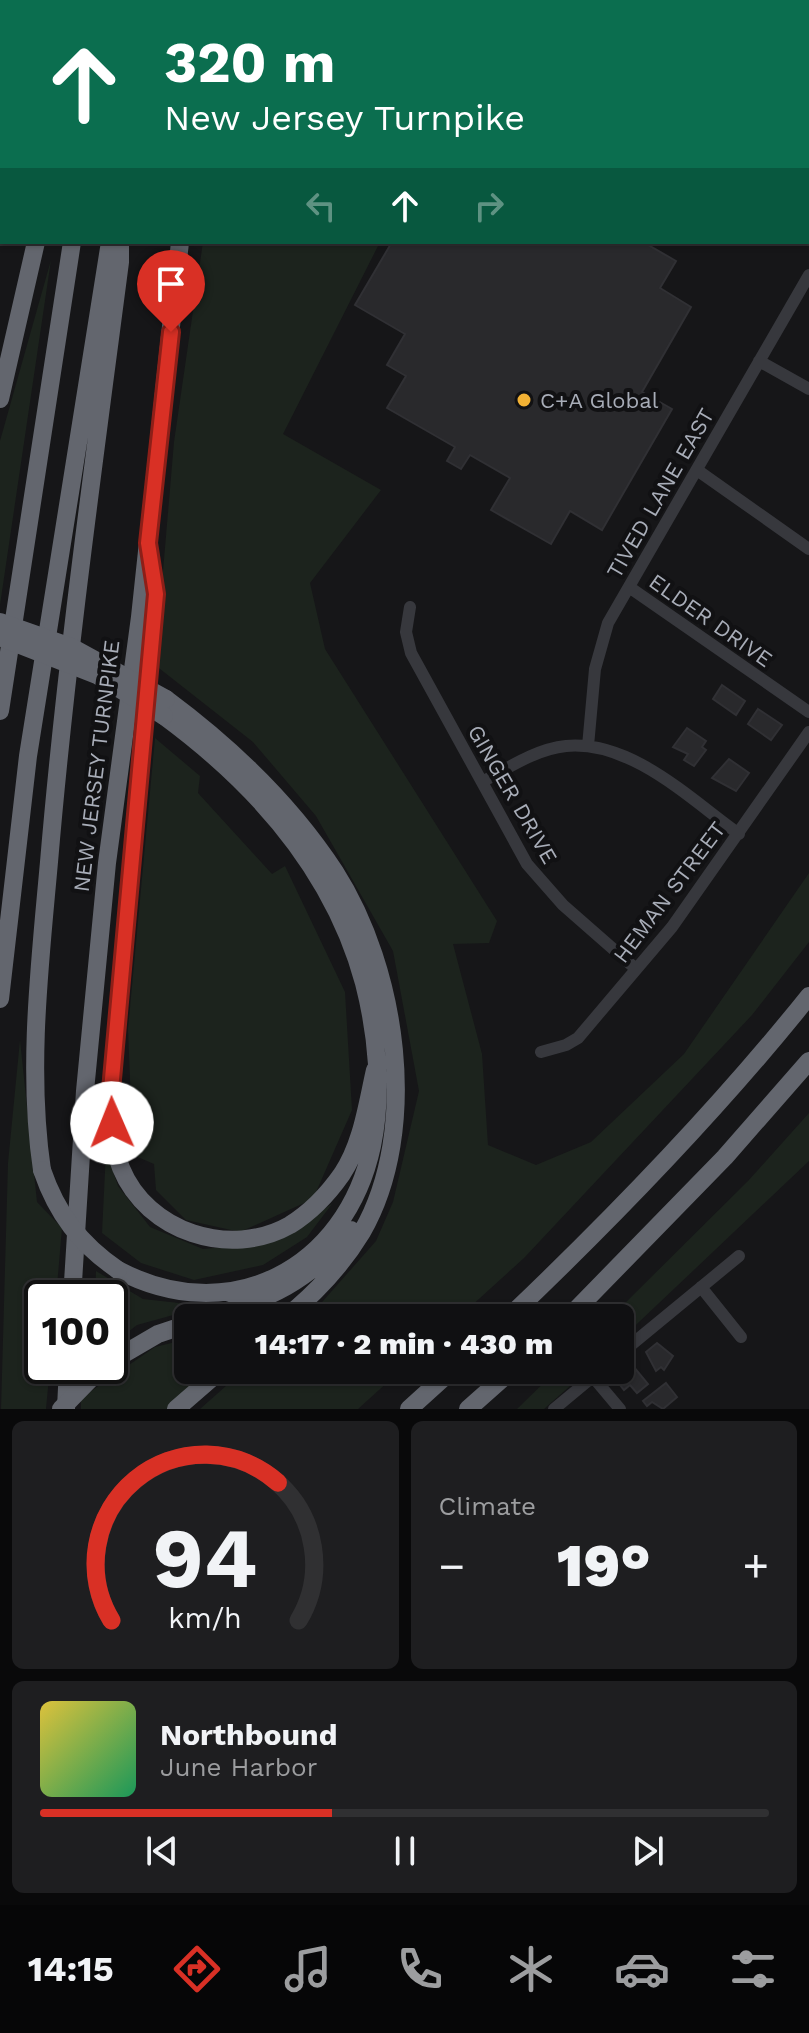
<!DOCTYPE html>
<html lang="en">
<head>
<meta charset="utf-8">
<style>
  body { margin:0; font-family:"Work Sans",sans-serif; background:#1e1e20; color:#f1f3f6; height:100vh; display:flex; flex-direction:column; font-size:30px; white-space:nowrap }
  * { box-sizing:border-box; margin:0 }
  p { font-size:26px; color:#9c9d9f }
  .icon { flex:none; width:44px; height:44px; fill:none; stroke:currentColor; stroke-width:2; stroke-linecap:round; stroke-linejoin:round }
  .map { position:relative; height:1409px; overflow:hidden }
  .side { display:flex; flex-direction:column; gap:12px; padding:12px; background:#09090a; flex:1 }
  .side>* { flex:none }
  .hud { position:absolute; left:0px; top:0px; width:810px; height:244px; box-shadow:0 2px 6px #0004,0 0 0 2px #303032; background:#0b6e4f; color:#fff; overflow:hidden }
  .speed { position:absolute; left:24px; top:1280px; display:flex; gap:16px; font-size:40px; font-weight:700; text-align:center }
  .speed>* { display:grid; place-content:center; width:104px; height:104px; border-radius:50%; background:#101012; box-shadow:0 2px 6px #0004,0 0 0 2px #303032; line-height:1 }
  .speed .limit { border:4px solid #111; border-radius:12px; background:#fff; color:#111 }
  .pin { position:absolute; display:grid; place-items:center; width:68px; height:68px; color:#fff; margin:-82px -34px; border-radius:50% 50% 50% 0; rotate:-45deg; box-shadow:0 0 8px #0007 }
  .pin .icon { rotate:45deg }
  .me { position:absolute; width:88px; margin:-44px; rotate:359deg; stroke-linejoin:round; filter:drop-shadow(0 0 6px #0008) }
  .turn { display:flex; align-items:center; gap:28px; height:168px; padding:0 32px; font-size:36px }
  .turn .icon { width:104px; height:104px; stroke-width:2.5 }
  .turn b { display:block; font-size:56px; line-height:68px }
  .lanes { display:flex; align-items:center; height:76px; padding:0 32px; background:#0003; justify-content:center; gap:40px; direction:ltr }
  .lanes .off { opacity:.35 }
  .big { font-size:60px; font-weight:800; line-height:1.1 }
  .side .widget { flex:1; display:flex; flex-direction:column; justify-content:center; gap:12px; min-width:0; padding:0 28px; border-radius:12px; background:#1e1e20 }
  .side .dial { align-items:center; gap:0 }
  .dial svg { height:208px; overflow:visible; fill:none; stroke:#303032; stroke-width:7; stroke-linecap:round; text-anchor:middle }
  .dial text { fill:#f1f3f6; stroke:none }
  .song { display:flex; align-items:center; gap:24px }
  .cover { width:96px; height:96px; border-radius:12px; background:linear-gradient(135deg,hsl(50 70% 55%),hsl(150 70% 35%)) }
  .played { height:8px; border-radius:4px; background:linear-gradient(90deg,#d93025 40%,#303032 40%) }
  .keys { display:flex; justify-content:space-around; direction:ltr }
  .heat { display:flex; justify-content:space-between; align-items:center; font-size:44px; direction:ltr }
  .side .tiles { flex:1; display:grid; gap:12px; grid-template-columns:1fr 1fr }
  .widget:last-child { grid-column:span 2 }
  .trip { position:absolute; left:174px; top:1304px; width:460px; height:80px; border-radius:12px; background:#101012; box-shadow:0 2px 6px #0004,0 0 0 2px #303032; font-weight:800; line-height:80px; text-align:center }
  .tabs { display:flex; height:128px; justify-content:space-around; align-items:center; background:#060607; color:#9c9d9f }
  .tabs .icon { width:56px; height:56px }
  .tabs .on { color:#d93025 }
  .tabs b { font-size:36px; color:#f1f3f6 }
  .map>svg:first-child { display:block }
</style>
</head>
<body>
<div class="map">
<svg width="809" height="1409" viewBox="0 0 809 1409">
  <rect width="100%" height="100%" fill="#161618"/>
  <!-- green -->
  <path fill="#1c231d" d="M 237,0 L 382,0 L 386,2 L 237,2 Z
    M 203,242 L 380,242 L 283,434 L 381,490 L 310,583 L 325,649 L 497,921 L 489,943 L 453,944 L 482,1054 L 488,1145 L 536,1165 L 591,1142 L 684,1054 L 809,873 L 809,942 L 752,1015 L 524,1258 L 458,1318 L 308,1318 L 376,1241 L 393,1202 L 419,1091 L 393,951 L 316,816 L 253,742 L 155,665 L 174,442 Z
    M 51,260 L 0,605 L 0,441 Z
    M 155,738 L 200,776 L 198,793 L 272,874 L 285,866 L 345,992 L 352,1110 L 313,1199 L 240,1232 L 186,1220 L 156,1190 L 154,1164 L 133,1155 L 128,1029 Z
    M 20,1040 L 37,1202 L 62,1228 L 56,1298 L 42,1298 L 42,1366 L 50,1366 L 46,1409 L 1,1409 L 8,1163 Z
    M 809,1113 L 809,1161 L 620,1340 L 620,1318 L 610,1318 L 748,1181 Z
    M 106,1151 L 118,1186 L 150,1227 L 203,1249 L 267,1243 L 332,1204 L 307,1237 L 263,1265 L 194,1280 L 141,1263 L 102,1233 Z
    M 96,1271 L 143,1299 L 206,1306 L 137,1325 L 110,1346 L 110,1298 L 95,1298 Z
    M 188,1339 L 188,1370 L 206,1370 L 168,1409 L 81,1409 L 81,1398 L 155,1347 Z
    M 244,1370 L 401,1370 L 358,1409 L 200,1409 Z
    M 557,1370 L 588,1370 L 544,1409 L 517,1409 Z"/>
  <!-- building -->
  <path fill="#29292c" stroke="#303034" stroke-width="2" d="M 392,242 L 643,242 L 676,261 L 660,288 L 691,307 L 642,392 L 672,409 L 602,530 L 570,511 L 551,544 L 491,510 L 510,478 L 470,455 L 461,469 L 447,461 L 455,447 L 387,408 L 406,376 L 387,365 L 405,334 L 355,305 Z
    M 722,685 L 745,701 L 736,715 L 713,699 Z
    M 758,709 L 782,725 L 771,740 L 748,724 Z
    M 687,728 L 706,741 L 702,747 L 706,750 L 694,766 L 684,760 L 688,754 L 673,747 Z
    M 729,759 L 749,773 L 736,791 L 712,778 Z
    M 657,1343 L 673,1356 L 664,1370 L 661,1367 L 656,1371 L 646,1352 Z
    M 633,1366 L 648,1384 L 637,1393 L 630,1385 L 624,1390 L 616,1380 Z
    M 666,1383 L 677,1397 L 663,1409 L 652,1402 L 647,1406 L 643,1401 Z"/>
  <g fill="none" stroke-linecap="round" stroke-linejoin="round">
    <!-- minor -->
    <path stroke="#37383d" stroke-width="12" d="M 548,0 L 552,2
      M 589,2 L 589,0
      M 808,124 L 809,124
      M 759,361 L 809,389
      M 697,470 L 809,549
      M 629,587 L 809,712
      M 410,607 L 406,632 L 411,653 L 527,864 L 563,905 L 636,969
      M 588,746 L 595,669 L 608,623 L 809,275
      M 482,782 C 508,768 536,749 566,746 C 631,740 690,799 739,834
      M 541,1052 L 566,1045 L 578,1038 L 672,927 L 809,732
      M 701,1287 L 741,1337
      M 620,1354 L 739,1256
      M 593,1377 L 620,1409
      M 554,1409 L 601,1370"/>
    <!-- highway -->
    <path stroke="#63666e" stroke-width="18" d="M 41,2 L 41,0
      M 85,2 L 86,0
      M 113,2 L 113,0
      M 153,2 L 153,0
      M 207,2 L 207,0
      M 0,199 L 2,189
      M 0,399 L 36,242
      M 152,569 L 156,594 L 111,1090 C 112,1116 111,1143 121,1168 C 147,1232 230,1259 290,1225 C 311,1212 328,1194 342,1174 C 362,1144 367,1105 375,1070
      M 166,699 C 232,748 290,803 335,872 C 397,969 421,1129 362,1232 C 342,1265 315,1294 285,1318
      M 0,711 L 72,242
      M 0,999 L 28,756 L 110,242
      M 42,1170 C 27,1070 40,963 49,862 C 66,661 94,462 120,262 L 120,242
      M 118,1270 C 230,1329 346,1269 372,1146 C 383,1094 377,1034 364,983 C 334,871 255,783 164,716
      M 72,1298 L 85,1091 L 107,863 L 140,617 L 180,242
      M 206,1318 C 270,1298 308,1283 351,1230
      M 508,1318 C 615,1216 717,1111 809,996
      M 568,1318 L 725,1157 L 809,1061
      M 110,1362 L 158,1334 L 188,1324
      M 66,1409 L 68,1366
      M 176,1409 L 221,1370
      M 409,1409 L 452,1370
      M 468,1409 L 512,1370"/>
    <!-- highway-bridge -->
    <path stroke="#63666e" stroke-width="18" d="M 0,622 L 71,647 L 166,699
      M 0,637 L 97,675 L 164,716
      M 42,1170 C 57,1214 80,1244 118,1270
      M 61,1409 L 103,1366"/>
  </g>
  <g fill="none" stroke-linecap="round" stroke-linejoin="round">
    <!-- route casing -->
    <g stroke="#8d1f18" stroke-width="20">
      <path id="route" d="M 112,1123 L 111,1090 L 156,594 L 148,543 L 171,332"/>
    </g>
    <!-- route -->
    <use href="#route" stroke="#d93025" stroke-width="14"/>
  </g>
  <!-- markers -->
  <circle fill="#f2b134" stroke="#111113" stroke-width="3" cx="524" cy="400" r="8"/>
  <g text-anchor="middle" stroke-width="8" stroke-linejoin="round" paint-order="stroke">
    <!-- poi labels -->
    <g font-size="22" fill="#a8adb8" stroke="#111113" text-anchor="start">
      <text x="540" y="408">C+A Global</text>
    </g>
    <!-- street labels -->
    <g font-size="22" fill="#a8adb8" stroke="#111113">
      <text transform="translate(660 493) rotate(-60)" y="8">TIVED LANE EAST</text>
      <text transform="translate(711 620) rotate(35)" y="8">ELDER DRIVE</text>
      <text transform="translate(96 766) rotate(-83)" y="8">NEW JERSEY TURNPIKE</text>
      <text transform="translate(513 794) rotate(60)" y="8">GINGER DRIVE</text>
      <text transform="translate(669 892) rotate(-53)" y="8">HEMAN STREET</text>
    </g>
  </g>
</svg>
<div class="speed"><div class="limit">100</div></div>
<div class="pin" style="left:171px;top:332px;background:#d93025"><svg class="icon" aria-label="arrive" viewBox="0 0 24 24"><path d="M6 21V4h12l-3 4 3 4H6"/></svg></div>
<svg class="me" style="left:112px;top:1123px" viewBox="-20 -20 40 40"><circle r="19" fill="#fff"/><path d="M0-13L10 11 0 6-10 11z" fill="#d93025"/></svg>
<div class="trip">14:17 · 2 min · 430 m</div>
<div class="hud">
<div class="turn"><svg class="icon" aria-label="ahead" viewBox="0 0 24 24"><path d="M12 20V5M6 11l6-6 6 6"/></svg><div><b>320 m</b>New Jersey Turnpike</div></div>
<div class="lanes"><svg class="icon off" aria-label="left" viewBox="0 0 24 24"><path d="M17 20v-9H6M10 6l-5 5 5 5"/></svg><svg class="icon" aria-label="ahead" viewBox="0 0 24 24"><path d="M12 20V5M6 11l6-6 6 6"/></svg><svg class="icon off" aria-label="right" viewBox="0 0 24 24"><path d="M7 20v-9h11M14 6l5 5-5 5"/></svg></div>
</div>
</div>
<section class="side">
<div class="tiles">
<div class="widget dial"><svg viewBox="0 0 100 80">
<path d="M14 69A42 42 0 1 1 86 69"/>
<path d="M14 69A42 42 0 0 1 78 16" stroke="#d93025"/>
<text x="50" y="56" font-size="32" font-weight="700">94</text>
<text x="50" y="72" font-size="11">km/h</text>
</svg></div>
<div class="widget"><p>Climate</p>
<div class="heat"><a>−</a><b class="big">19°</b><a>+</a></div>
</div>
<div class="widget">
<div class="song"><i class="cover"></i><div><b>Northbound</b><p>June Harbor</p></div></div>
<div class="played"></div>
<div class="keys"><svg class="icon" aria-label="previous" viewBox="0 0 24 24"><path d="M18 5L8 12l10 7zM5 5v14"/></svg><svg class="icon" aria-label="pause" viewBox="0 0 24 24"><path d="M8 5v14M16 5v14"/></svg><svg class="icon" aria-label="next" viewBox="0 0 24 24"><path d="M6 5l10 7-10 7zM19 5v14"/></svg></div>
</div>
</div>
</section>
<nav class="tabs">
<b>14:15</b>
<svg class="icon on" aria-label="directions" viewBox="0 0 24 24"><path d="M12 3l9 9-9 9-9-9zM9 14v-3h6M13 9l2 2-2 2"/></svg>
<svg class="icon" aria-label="music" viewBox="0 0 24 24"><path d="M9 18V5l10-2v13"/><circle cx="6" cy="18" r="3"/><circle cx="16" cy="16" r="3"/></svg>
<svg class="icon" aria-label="phone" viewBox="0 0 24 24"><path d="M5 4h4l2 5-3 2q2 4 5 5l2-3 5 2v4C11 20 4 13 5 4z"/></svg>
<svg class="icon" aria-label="climate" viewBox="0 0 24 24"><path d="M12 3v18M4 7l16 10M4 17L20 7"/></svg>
<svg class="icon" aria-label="car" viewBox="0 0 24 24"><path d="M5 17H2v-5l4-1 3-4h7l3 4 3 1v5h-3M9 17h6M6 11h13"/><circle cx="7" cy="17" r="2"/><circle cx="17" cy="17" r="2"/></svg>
<svg class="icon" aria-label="filters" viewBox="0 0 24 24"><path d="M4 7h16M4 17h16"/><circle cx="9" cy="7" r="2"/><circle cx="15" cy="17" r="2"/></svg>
</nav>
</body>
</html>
